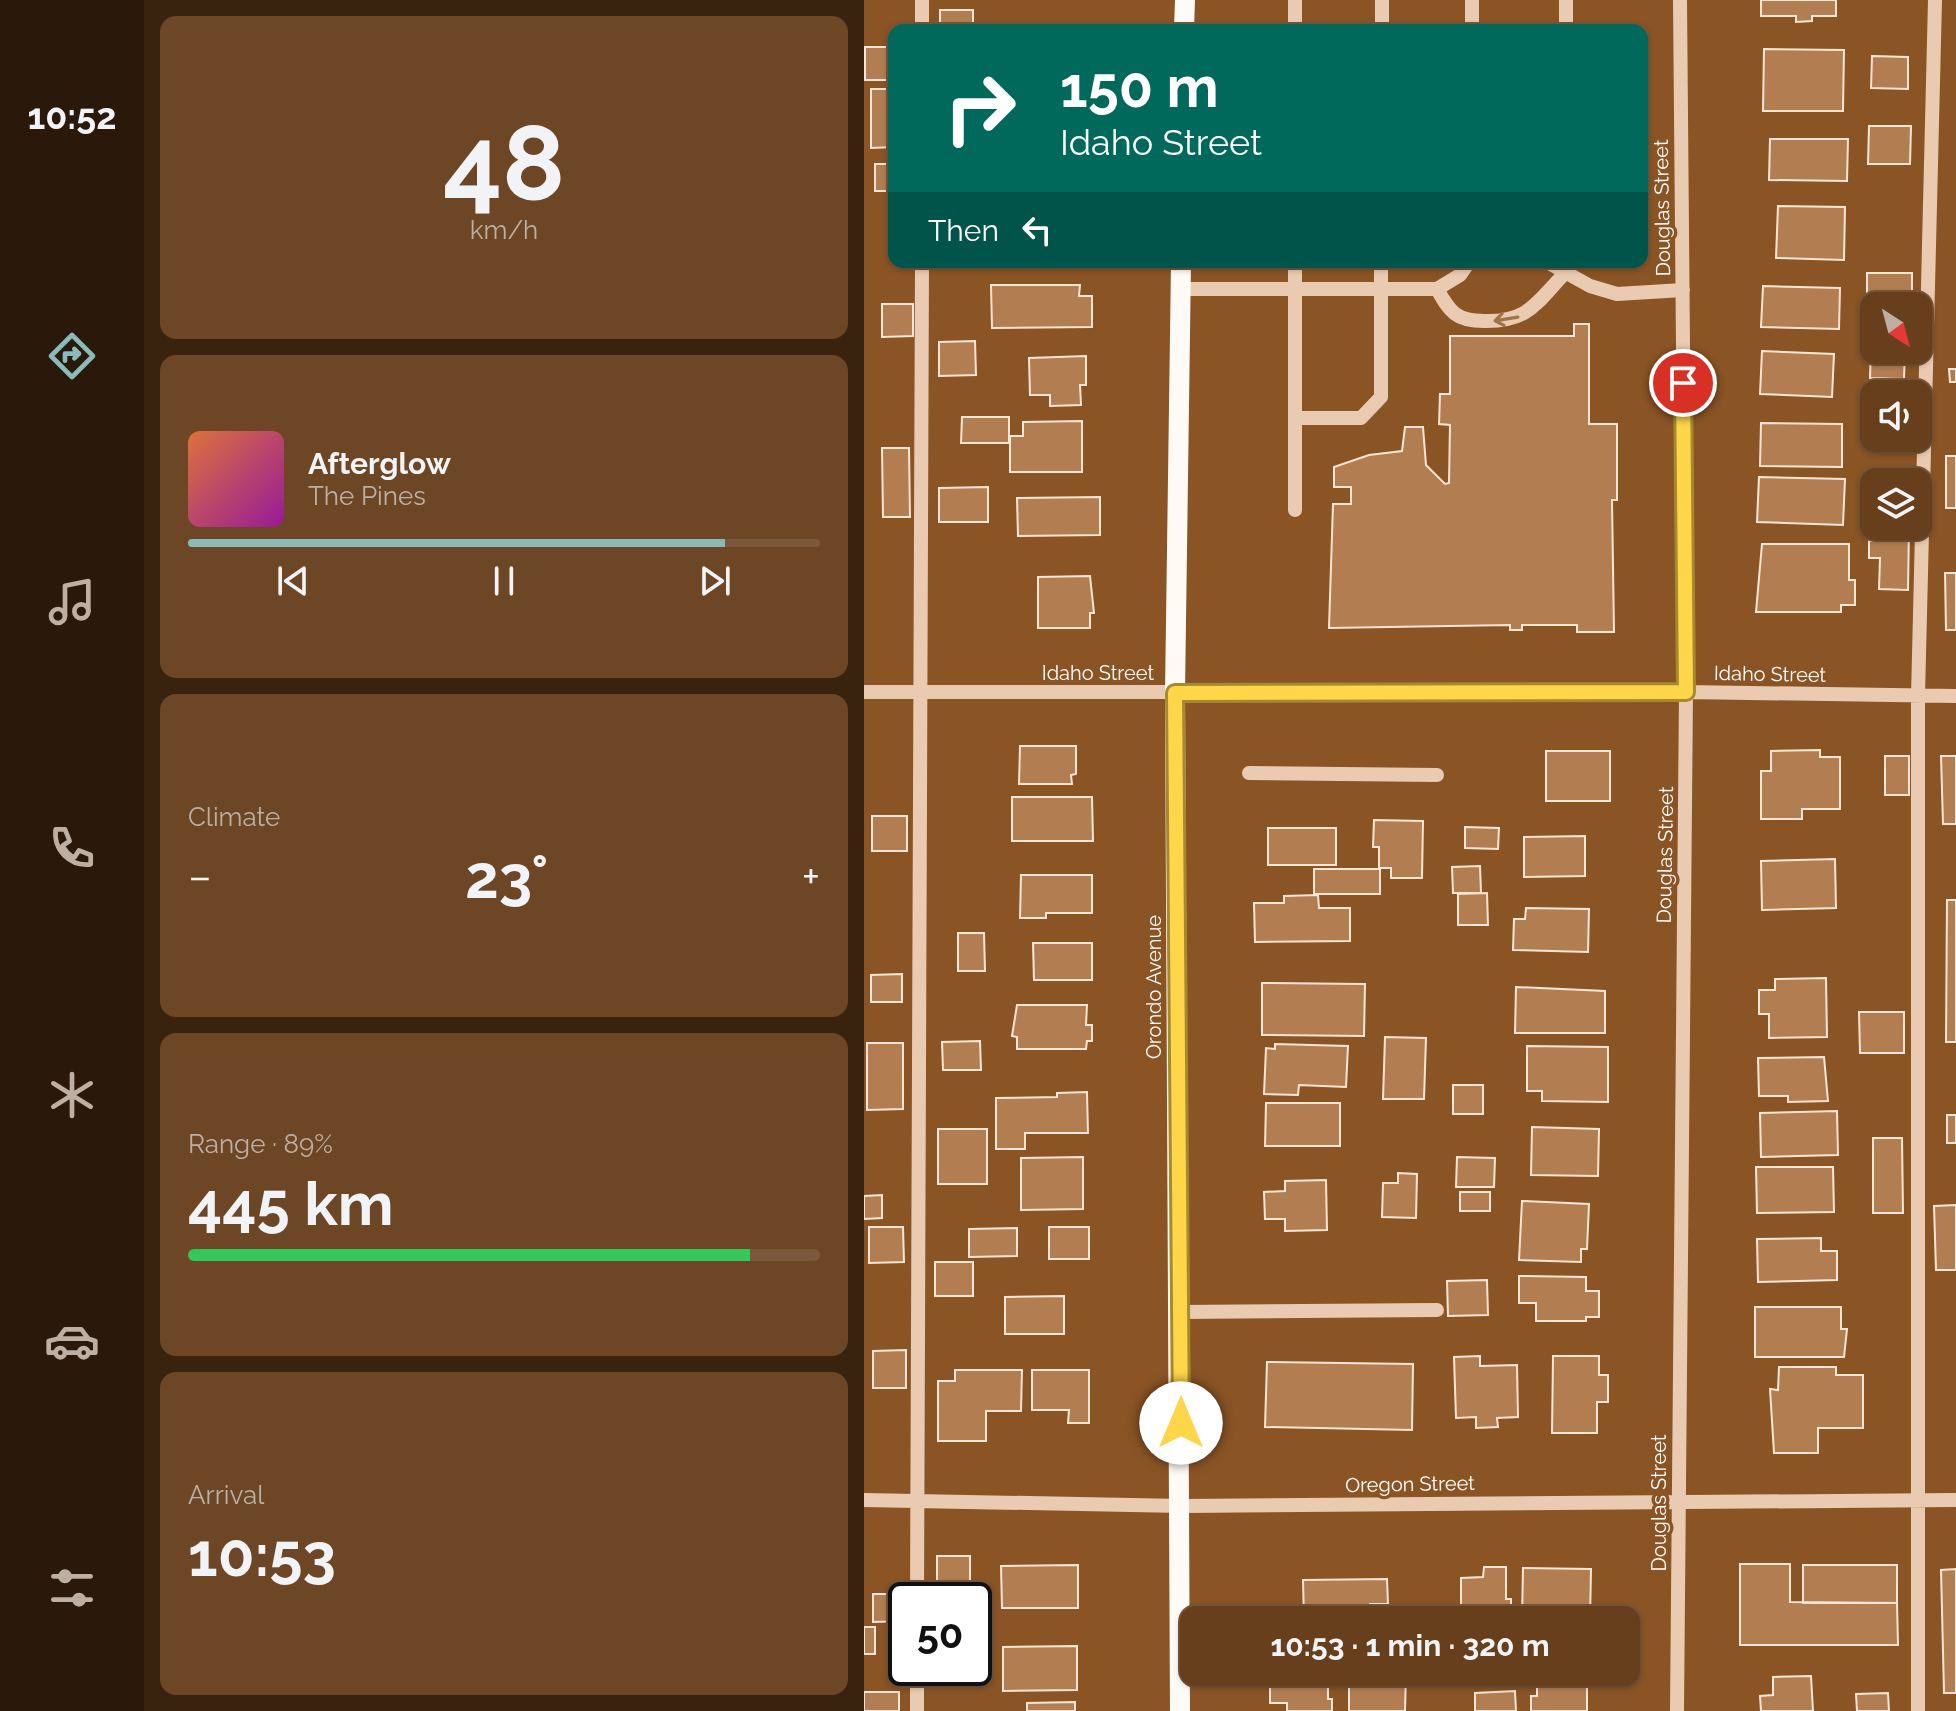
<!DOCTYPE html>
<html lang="en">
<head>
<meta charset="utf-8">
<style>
  body { margin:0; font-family:Raleway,sans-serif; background:#6d4625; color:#f1f3f6; height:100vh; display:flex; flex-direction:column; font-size:30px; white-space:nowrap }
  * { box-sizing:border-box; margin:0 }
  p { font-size:26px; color:#bdafa3 }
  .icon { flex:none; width:44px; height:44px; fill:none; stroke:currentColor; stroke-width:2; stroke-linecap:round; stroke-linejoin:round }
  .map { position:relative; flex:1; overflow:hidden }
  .drawer { display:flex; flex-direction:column; gap:16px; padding:16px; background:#39230f; width:720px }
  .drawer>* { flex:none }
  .top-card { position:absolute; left:24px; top:24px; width:760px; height:244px; border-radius:16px; box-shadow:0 2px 6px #0004,0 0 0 2px #7b583b; background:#00695c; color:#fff; overflow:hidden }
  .needle { width:52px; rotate:144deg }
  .tools { position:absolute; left:996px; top:292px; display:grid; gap:16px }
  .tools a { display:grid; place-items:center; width:72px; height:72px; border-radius:16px; background:#683f1c; box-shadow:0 2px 6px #0004,0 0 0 2px #7b583b; font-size:40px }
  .speed { position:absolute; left:24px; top:1582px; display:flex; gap:16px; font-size:40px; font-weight:700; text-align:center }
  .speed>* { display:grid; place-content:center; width:104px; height:104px; border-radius:50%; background:#683f1c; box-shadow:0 2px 6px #0004,0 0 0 2px #7b583b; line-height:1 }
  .speed .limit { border:4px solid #111; border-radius:12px; background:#fff; color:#111 }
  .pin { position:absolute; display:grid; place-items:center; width:68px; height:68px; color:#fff; margin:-34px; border:4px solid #fff; border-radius:50%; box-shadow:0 2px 8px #0007 }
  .me { position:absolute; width:88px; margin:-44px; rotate:0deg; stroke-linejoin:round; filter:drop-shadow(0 0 6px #0008) }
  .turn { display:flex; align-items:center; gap:28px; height:168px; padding:0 40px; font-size:36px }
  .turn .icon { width:104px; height:104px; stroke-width:2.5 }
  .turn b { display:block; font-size:56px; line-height:68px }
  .then { display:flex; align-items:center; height:76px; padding:0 40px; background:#0003; gap:16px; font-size:30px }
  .big { font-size:60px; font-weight:700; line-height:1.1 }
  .drawer .card { flex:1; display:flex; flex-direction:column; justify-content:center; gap:12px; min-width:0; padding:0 28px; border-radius:16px; background:#6d4625 }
  .drawer .dial { align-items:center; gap:0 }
  .dial b { font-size:104px; line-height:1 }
  .song { display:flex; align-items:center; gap:24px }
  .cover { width:96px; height:96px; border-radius:12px; background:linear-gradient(135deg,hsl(20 70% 55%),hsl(300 70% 35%)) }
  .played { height:8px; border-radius:4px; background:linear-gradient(90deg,#8bbbb9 85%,#7b583b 85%) }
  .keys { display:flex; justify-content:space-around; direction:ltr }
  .heat { display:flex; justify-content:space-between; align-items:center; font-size:44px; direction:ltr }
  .charge { height:12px; border-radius:6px; background:linear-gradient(90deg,#34c759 89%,#7b583b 0) }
  .trip { position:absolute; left:316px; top:1606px; width:460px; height:80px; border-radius:16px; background:#683f1c; box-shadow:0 2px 6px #0004,0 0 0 2px #7b583b; font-weight:700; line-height:80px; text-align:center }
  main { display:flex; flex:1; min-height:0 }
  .tab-bar { display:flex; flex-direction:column; width:144px; justify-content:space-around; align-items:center; background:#2a190b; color:#bdafa3 }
  .tab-bar .icon { width:56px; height:56px }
  .tab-bar .active { color:#8bbbb9 }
  .tab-bar b { font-size:36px; color:#f1f3f6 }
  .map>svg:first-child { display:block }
</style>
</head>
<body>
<main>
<nav class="tab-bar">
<b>10:52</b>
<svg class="icon active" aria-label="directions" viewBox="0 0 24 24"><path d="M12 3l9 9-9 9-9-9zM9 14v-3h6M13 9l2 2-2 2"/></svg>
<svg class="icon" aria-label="music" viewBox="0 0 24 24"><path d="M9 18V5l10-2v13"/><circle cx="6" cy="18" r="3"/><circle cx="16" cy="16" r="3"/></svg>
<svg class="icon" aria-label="phone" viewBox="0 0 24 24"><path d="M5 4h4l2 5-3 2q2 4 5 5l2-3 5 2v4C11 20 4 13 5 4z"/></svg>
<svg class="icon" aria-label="climate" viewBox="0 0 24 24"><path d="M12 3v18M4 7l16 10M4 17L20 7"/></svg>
<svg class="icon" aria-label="car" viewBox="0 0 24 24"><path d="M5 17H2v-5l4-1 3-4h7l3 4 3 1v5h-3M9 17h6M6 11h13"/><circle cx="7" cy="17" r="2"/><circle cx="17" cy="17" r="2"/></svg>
<svg class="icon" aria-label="filters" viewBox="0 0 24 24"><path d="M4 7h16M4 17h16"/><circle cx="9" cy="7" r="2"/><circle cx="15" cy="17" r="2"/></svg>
</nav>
<section class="drawer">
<div class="card dial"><b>48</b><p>km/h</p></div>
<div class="card">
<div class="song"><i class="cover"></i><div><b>Afterglow</b><p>The Pines</p></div></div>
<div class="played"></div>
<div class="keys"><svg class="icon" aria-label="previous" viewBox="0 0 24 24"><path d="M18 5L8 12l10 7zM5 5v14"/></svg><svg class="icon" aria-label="pause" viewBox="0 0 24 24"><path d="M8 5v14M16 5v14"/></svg><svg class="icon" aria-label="next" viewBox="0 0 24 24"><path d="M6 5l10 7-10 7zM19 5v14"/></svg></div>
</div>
<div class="card"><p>Climate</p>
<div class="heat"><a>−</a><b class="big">23°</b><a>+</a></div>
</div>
<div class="card"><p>Range · 89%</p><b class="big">445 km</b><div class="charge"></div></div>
<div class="card"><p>Arrival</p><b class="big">10:53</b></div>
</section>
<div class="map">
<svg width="1092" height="1711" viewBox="0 0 1092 1711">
  <rect width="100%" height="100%" fill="#8a5425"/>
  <!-- building -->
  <path fill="#b27e51" stroke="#f7e5d6" stroke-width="2" d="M 897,0 L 972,0 L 972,16 L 948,16 L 948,21 L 932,22 L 932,16 L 897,16 Z
    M 76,10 L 109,10 L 109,30 L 76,30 Z
    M 221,25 L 221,30 L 158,30 L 158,26 Z
    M 1,47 L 30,47 L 30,80 L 1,80 Z
    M 900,49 L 980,50 L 979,111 L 899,111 Z
    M 1008,56 L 1044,57 L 1044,89 L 1007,88 Z
    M 7,89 L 30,89 L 30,147 L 7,148 Z
    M 1005,126 L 1047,126 L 1046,164 L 1004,164 Z
    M 906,139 L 984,139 L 983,181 L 905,180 Z
    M 11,164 L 30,164 L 30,191 L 11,191 Z
    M 914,206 L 981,207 L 980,260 L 912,258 Z
    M 1003,273 L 1048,273 L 1048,304 L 1003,305 Z
    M 127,285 L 216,285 L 215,296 L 228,296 L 228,327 L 128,328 Z
    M 899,286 L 976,288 L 975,329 L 897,327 Z
    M 18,304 L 49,304 L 49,336 L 18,337 Z
    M 710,324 L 725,324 L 725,424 L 753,424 L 753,500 L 748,500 L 750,632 L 713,632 L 713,625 L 658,625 L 658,630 L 646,630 L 646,625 L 465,628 L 469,504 L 487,504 L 487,487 L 470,487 L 470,467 L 505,455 L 538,451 L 541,427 L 559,427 L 562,465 L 581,484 L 585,483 L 586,425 L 575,424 L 576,394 L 586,394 L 586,336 L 710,336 Z
    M 111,341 L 112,375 L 75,376 L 75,342 Z
    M 1007,345 L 1010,350 L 1041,350 L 1040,379 L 1006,378 Z
    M 898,351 L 970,354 L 968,397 L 896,394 Z
    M 222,356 L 222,385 L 216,385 L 217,405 L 186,406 L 186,395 L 166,395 L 165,358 Z
    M 1085,369 L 1092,369 L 1092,382 L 1086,382 Z
    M 98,417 L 145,417 L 145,443 L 97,443 Z
    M 218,421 L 218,472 L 146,472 L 146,436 L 159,436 L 159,422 Z
    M 897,423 L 978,424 L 978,467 L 896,466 Z
    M 18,448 L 45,448 L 46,517 L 19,517 Z
    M 1082,456 L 1092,456 L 1092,508 L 1082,508 Z
    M 895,477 L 981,479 L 979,525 L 893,522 Z
    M 124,487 L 124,522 L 75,522 L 75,488 Z
    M 236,497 L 236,535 L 154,536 L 153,498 Z
    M 1018,527 L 1045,527 L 1044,590 L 1015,589 L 1016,558 L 1005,558 L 1005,541 L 1017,541 Z
    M 898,544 L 985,544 L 985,580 L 991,580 L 991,605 L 977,605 L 977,612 L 892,612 Z
    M 1081,573 L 1092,573 L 1092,630 L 1082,630 Z
    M 226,576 L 230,613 L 226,613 L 226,628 L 174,628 L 174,577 Z
    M 156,746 L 212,746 L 212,774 L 207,775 L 208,784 L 155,784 Z
    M 956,750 L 956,757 L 976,757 L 976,809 L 938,809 L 938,819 L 897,819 L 897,771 L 907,771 L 907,751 Z
    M 682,751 L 746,751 L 746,801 L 682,801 Z
    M 1021,756 L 1045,756 L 1045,795 L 1021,795 Z
    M 1077,756 L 1092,756 L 1092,824 L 1079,824 Z
    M 148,797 L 228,797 L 229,841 L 148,841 Z
    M 8,816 L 43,816 L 43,851 L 8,851 Z
    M 510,820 L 559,821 L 558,878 L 527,878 L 527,868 L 515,868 L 515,847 L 509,847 Z
    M 601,827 L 635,828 L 634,849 L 601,848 Z
    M 404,828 L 472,828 L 472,865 L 404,865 Z
    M 721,836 L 721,876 L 660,877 L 660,837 Z
    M 971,859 L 972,908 L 898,910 L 897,861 Z
    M 616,866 L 617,893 L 589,893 L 588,867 Z
    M 450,869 L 516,869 L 516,894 L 450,894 Z
    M 157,875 L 228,875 L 228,913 L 182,913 L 182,918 L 156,918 Z
    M 623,893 L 624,925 L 594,925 L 594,894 Z
    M 454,895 L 455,908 L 486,908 L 486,941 L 391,942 L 390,903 L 420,903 L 420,896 Z
    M 1083,900 L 1092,900 L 1092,1042 L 1082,1042 Z
    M 662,908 L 725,909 L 724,952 L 649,950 L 650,919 L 661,919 Z
    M 94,933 L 120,933 L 121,971 L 94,971 Z
    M 169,943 L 228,943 L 228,980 L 170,980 Z
    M 38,974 L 38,1002 L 7,1002 L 7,975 Z
    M 962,978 L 963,1037 L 905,1038 L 905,1014 L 895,1014 L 895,990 L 911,990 L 911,979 Z
    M 398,983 L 501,984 L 500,1036 L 398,1035 Z
    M 652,987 L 741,991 L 741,1033 L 651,1033 Z
    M 153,1005 L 223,1005 L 222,1025 L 228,1025 L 228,1041 L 223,1041 L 222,1049 L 153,1049 L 153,1037 L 148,1036 Z
    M 995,1012 L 1040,1012 L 1040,1053 L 996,1053 Z
    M 521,1037 L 562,1038 L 560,1099 L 519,1099 Z
    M 116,1041 L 117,1070 L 79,1070 L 78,1042 Z
    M 3,1043 L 39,1043 L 39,1109 L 3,1110 Z
    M 411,1044 L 484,1046 L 482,1087 L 435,1085 L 434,1095 L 400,1094 L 402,1048 L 411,1049 Z
    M 663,1046 L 744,1047 L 744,1102 L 678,1101 L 678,1091 L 663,1091 Z
    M 960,1057 L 964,1101 L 924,1102 L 924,1096 L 895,1096 L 894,1058 Z
    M 589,1085 L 619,1085 L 619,1114 L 589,1114 Z
    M 223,1092 L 224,1133 L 161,1133 L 161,1149 L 132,1149 L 132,1098 L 193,1097 L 193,1093 Z
    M 402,1103 L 476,1103 L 476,1146 L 401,1146 Z
    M 973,1111 L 974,1155 L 897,1157 L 896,1113 Z
    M 1083,1115 L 1092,1115 L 1092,1143 L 1083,1143 Z
    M 668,1127 L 735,1129 L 734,1176 L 667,1175 Z
    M 74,1129 L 123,1129 L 123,1184 L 74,1184 Z
    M 1009,1138 L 1038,1138 L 1039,1213 L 1009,1213 Z
    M 219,1157 L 219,1209 L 157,1210 L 157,1158 Z
    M 593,1157 L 631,1158 L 630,1187 L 592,1187 Z
    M 892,1167 L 969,1167 L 970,1212 L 893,1213 Z
    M 534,1173 L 553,1174 L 552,1218 L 518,1217 L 519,1183 L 534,1183 Z
    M 462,1180 L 463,1230 L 421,1231 L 421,1219 L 401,1219 L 400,1192 L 421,1191 L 421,1181 Z
    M 596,1192 L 626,1192 L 626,1211 L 596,1211 Z
    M 18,1195 L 18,1218 L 0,1219 L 0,1196 Z
    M 658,1201 L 725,1204 L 723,1249 L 717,1249 L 717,1262 L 655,1260 Z
    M 1092,1205 L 1092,1270 L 1072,1270 L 1070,1206 Z
    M 5,1227 L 39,1227 L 40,1262 L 5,1263 Z
    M 185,1227 L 225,1227 L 225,1259 L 185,1259 Z
    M 153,1228 L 153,1256 L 105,1257 L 105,1229 Z
    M 957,1238 L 957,1251 L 973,1251 L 973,1280 L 894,1282 L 893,1239 Z
    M 71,1262 L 109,1262 L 109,1296 L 71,1296 Z
    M 655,1276 L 722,1277 L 722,1291 L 735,1291 L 735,1317 L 722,1317 L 722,1321 L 672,1321 L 672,1303 L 655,1303 Z
    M 623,1280 L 624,1315 L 584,1316 L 583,1281 Z
    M 200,1296 L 200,1334 L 141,1334 L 141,1297 Z
    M 891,1307 L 977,1307 L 977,1329 L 983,1329 L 980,1357 L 891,1357 Z
    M 42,1350 L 42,1388 L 9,1388 L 9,1351 Z
    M 616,1356 L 616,1366 L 653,1365 L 654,1417 L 633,1418 L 634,1427 L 612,1428 L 612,1417 L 592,1418 L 590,1357 Z
    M 689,1356 L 735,1356 L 735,1375 L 744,1375 L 744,1402 L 733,1402 L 733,1433 L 688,1433 Z
    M 403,1362 L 549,1364 L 548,1430 L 401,1427 Z
    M 915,1367 L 972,1367 L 972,1375 L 999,1375 L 999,1428 L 954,1428 L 954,1453 L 910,1453 L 906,1389 L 914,1390 Z
    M 91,1370 L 158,1370 L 157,1411 L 122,1411 L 122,1441 L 74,1441 L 74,1381 L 91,1381 Z
    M 168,1370 L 225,1370 L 225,1423 L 204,1423 L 205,1410 L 168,1410 Z
    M 73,1556 L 106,1556 L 106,1600 L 73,1600 Z
    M 876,1564 L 926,1564 L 926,1602 L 1033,1603 L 1034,1645 L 876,1645 Z
    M 214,1565 L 214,1608 L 138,1608 L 137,1566 Z
    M 939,1565 L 1033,1565 L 1033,1603 L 939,1603 Z
    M 620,1567 L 642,1567 L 642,1599 L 647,1599 L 647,1620 L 597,1620 L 597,1578 L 619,1577 Z
    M 659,1568 L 727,1569 L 726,1620 L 658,1620 Z
    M 1092,1569 L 1092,1693 L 1080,1693 L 1077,1570 Z
    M 523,1579 L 524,1604 L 506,1604 L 506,1620 L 440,1620 L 439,1580 Z
    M 9,1594 L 42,1594 L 42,1621 L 9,1622 Z
    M 0,1627 L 11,1627 L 11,1654 L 0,1654 Z
    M 213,1646 L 213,1690 L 139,1691 L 139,1647 Z
    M 406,1672 L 464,1672 L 464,1699 L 468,1699 L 468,1711 L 423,1711 L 423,1703 L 406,1703 Z
    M 485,1672 L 542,1673 L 541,1711 L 485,1711 Z
    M 673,1672 L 723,1672 L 723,1711 L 667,1711 L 667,1696 L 673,1696 Z
    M 947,1676 L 949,1711 L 897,1711 L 896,1696 L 909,1695 L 909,1677 Z
    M 651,1691 L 652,1711 L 611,1711 L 611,1693 Z
    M 0,1692 L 35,1692 L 35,1711 L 0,1711 Z
    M 1024,1693 L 1025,1711 L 993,1711 L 992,1694 Z
    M 211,1702 L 211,1711 L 163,1711 L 163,1703 Z"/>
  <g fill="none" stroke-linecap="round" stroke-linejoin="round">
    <!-- minor -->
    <path stroke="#eacbb2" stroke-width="14" d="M 58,30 L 58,0
      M 431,30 L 431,0
      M 518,30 L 518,0
      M 608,30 L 608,0
      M 702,30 L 702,0
      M 683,262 L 726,286 L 753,294 L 819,290
      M 317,289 L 573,289 L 596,275 L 605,262
      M 573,289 C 586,312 592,321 620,321 C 665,322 672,303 702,272 L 702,262
      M 431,418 L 497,418 L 517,397 L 517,262
      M 431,510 L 431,262
      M 0,692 L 822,692 L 1092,696
      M 385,773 L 573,775
      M 316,1312 L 573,1310
      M 0,1500 L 318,1506 L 1092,1500
      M 53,1600 L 58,262
      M 53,1668 L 53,1711
      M 813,1711 L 822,692 L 816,0
      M 1054,1711 L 1054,696 L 1071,0"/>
    <!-- major -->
    <path stroke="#fefaf5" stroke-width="20" d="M 320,30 L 321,0
      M 316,1711 L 311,693 L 317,262"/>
  </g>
  <!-- one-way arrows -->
  <defs><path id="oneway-shaft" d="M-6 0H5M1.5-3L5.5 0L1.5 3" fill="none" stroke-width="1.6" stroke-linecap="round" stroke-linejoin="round" transform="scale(2)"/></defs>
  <use stroke="#a27248" href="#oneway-shaft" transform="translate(642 319) rotate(171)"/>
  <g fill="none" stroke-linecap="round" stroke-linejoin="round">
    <!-- route casing -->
    <g stroke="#a68a30" stroke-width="20">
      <path id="route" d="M 317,1423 L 311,693 L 822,692 L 819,383"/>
    </g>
    <!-- route -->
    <use href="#route" stroke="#ffd54a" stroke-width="14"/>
  </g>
  <g text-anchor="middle" stroke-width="7" stroke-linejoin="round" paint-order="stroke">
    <!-- street labels -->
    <g font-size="20" fill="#fff" stroke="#8a5425">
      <text transform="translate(798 208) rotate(-91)" y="7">Douglas Street</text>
      <text x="234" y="680">Idaho Street</text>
      <text transform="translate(906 674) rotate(1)" y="7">Idaho Street</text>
      <text transform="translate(801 855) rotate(-89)" y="7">Douglas Street</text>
      <text transform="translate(290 987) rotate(-90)" y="7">Orondo Avenue</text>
      <text transform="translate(546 1484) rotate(-1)" y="7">Oregon Street</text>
      <text transform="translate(795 1503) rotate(-90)" y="7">Douglas Street</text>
    </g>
  </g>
</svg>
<div class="tools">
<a><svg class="needle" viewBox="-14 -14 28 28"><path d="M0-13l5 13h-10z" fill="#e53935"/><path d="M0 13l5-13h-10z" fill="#bdafa3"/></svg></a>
<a><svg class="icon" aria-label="sound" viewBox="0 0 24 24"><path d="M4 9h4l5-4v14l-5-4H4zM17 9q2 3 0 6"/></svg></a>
<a><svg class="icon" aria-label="layers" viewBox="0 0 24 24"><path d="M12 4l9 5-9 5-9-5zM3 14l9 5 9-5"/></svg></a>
</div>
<div class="speed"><div class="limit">50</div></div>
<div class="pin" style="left:819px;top:383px;background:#d93025"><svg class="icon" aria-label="arrive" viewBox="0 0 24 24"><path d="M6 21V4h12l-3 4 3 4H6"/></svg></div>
<svg class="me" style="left:317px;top:1423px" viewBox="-20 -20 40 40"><circle r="19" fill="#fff"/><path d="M0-13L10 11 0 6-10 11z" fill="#ffd54a"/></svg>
<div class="trip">10:53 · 1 min · 320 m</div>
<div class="top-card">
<div class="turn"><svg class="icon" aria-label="right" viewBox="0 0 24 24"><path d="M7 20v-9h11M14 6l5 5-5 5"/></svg><div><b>150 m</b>Idaho Street</div></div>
<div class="then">Then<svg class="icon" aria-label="left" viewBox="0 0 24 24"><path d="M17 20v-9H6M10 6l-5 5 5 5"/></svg></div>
</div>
</div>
</main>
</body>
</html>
